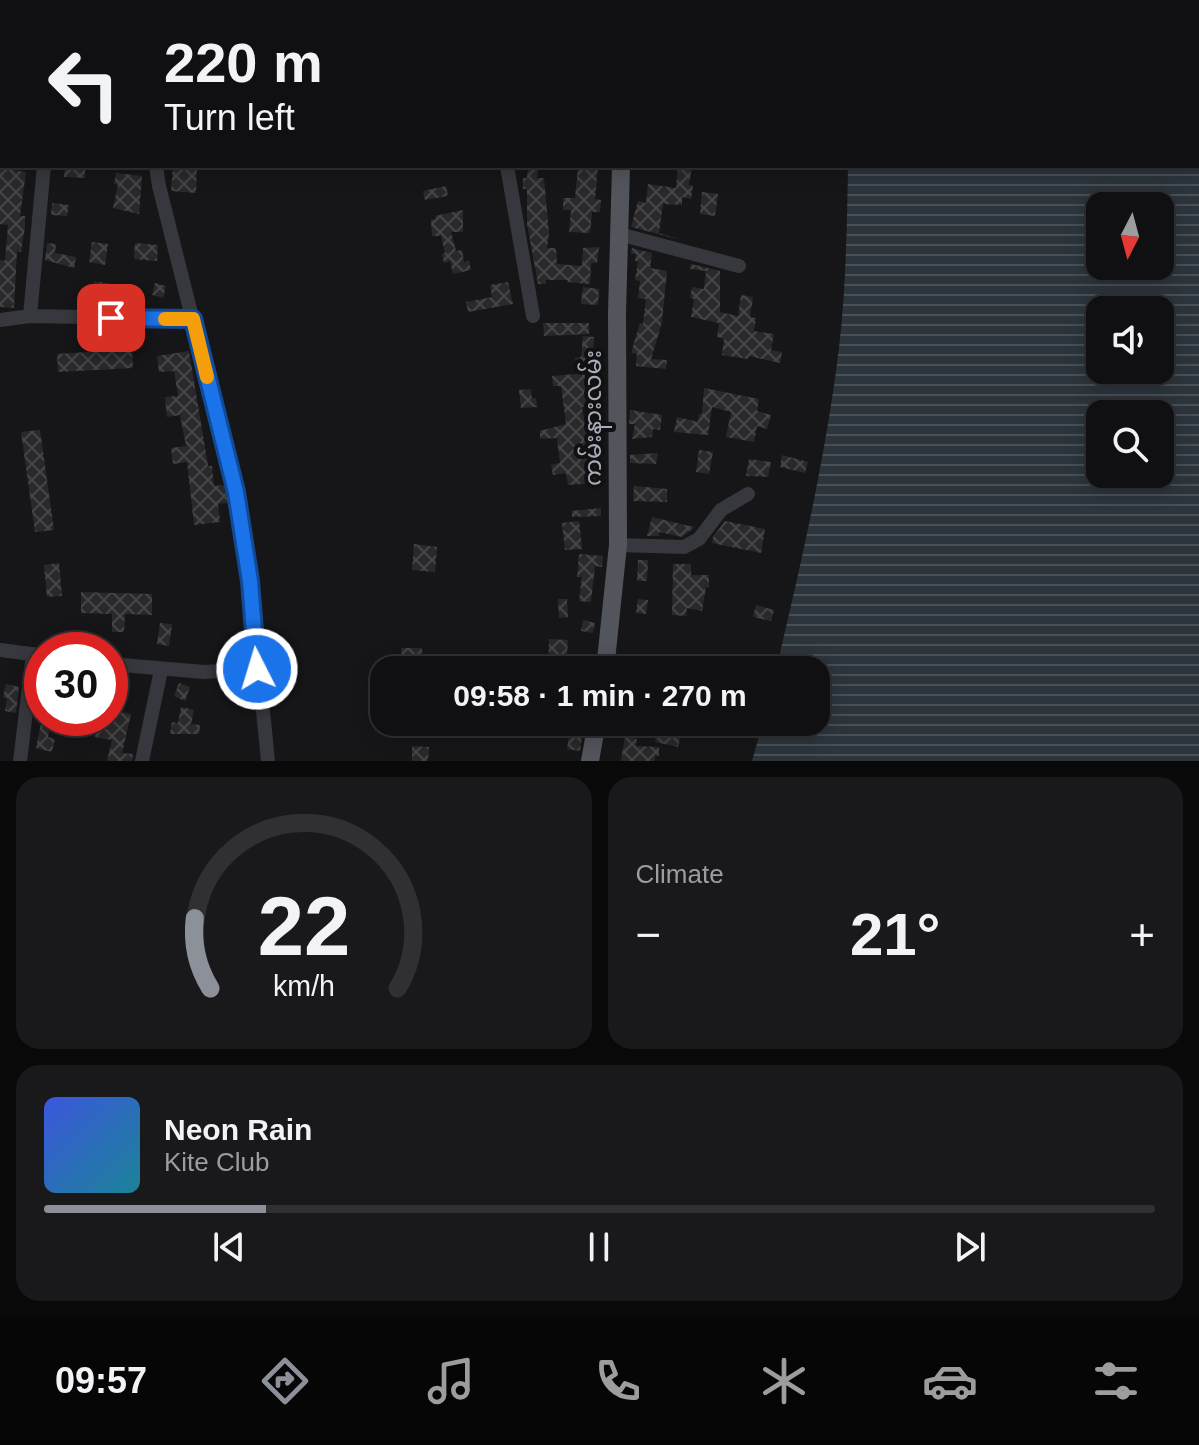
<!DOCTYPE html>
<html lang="en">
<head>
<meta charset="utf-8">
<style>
  body { margin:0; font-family:Arial,"Noto Sans Myanmar",sans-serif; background:#19191b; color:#f1f3f6; height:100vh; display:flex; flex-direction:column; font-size:30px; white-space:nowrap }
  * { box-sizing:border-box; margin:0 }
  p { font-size:26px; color:#9c9d9f }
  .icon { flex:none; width:44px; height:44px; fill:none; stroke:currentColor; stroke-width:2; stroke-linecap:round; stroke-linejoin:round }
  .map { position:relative; height:761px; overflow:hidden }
  .side { display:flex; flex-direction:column; gap:16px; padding:16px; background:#09090a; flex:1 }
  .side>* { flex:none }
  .top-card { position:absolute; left:0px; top:0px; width:1200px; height:168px; box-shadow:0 4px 20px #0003,0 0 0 2px #303032; background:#101012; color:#f1f3f6; overflow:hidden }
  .needle { width:52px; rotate:186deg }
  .fabs { position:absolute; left:1086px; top:192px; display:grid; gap:16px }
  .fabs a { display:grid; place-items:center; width:88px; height:88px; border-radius:16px; background:#101012; box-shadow:0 4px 20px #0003,0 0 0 2px #303032; font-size:40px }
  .speed { position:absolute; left:24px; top:632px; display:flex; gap:16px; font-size:40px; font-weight:700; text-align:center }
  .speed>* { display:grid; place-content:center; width:104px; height:104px; border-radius:50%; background:#101012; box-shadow:0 4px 20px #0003,0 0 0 2px #303032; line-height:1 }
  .speed .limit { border:12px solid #d22; background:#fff; color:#111 }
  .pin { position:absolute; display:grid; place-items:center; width:68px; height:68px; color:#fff; margin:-34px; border-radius:16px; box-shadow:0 4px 12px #0006 }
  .me { position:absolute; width:88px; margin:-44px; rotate:355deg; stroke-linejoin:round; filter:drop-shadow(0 0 6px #0008) }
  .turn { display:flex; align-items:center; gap:28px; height:168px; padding:0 32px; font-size:36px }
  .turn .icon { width:104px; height:104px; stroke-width:2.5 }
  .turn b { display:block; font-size:56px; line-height:68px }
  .big { font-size:60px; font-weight:600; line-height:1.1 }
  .side .widget { flex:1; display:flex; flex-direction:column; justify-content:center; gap:12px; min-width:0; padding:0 28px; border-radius:24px; background:#19191b }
  .side .dial { align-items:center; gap:0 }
  .dial svg { height:208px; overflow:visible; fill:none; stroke:#303032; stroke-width:7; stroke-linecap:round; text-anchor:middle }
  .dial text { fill:#f1f3f6; stroke:none }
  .song { display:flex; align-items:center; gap:24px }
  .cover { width:96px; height:96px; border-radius:12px; background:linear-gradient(135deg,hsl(230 70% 55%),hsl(190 70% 35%)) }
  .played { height:8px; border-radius:4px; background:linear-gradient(90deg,#8c9099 20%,#303032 20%) }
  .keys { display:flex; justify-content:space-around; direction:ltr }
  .heat { display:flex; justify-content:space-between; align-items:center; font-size:44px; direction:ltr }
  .side .tiles { flex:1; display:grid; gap:16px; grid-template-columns:1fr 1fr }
  .widget:last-child { grid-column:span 2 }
  .trip { position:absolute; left:370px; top:656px; width:460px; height:80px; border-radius:24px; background:#101012; box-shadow:0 4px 20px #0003,0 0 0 2px #303032; font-weight:600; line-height:80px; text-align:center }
  .menu { display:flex; height:128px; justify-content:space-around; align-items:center; background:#060607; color:#9c9d9f }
  .menu .icon { width:56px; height:56px }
  .menu .active { color:#8c9099 }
  .menu b { font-size:36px; color:#f1f3f6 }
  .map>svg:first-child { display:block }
</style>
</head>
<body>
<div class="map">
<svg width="1199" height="761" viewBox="0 0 1199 761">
  <defs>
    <pattern id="water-rules" width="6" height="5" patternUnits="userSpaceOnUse" patternTransform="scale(2)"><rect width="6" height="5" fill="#2c353c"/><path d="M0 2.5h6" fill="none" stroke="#485056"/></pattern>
    <pattern id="building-cross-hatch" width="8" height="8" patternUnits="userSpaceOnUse" patternTransform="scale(2)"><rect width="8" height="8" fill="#29292c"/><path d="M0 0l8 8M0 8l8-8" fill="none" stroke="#454548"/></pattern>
  </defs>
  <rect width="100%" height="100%" fill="#161618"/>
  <!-- water -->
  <path fill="url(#water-rules)" fill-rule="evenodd" d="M 853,0 L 1199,0 L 1199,761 L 752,761 L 763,722 L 816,722 L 816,670 L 776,670 C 801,564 826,456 839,348 C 846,288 847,226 848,166 L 1198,166 L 1198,2 ZM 1100,206 L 1160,206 L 1160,266 L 1100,266 ZM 1100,310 L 1160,310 L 1160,370 L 1100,370 ZM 1100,414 L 1160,414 L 1160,474 L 1100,474 Z"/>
  <!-- building -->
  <path fill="url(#building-cross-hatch)" d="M 65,166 L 85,166 L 85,178 L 64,177 Z
    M 173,166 L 197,166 L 196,193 L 171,191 Z
    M 528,166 L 538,166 L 537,178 L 544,178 L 549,233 L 547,248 L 556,248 L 557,264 L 582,266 L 583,248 L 599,247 L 597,263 L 591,263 L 590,284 L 567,282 L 568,280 L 546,280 L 546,284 L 538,284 L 527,224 L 527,189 L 523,189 L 523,178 L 527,178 Z
    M 578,166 L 598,166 L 595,199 L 601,200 L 600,212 L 592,212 L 590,233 L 569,232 L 571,210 L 563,210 L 563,198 L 575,198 Z
    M 678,166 L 692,166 L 689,185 L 693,186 L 691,199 L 682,197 L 682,205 L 663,204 L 659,233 L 682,240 L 631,227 L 638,201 L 646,203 L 648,184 L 676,188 Z
    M 0,168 L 26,172 L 20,216 L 25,216 L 25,227 L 21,252 L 17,251 L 14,308 L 0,307 L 0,260 L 5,261 L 8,225 L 0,224 Z
    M 116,173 L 142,176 L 139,214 L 113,208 L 118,185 L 114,184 Z
    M 446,186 L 448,196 L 425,200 L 423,191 Z
    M 702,192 L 718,194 L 715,216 L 700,214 Z
    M 52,203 L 69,205 L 67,216 L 51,215 Z
    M 463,210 L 463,232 L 451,232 L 456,251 L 462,250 L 464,262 L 469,261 L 471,270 L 453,274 L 450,261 L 444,263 L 442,254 L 445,253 L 441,236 L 432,236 L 431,220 L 436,219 L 435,216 Z
    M 92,242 L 108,244 L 105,265 L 89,262 Z
    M 47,243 L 56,244 L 55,253 L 76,257 L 74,268 L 45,260 Z
    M 135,243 L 158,245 L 157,261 L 134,259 Z
    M 632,248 L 652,253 L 650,268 L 667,271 L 662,322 L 651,359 L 667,360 L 666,369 L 636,366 L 637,354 L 631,353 L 640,323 L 643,324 L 646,299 L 638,298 L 640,281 L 635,280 L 638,262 L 635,261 L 636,254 L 631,254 Z
    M 691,264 L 720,271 L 720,312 L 738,316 L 741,295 L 753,297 L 750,317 L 756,318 L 754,331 L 774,334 L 771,350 L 782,352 L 780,363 L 749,356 L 748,359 L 722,355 L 724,338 L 717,337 L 719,323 L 691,317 L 694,299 L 690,298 L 692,287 L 704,289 L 706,271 L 690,269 Z
    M 94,281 L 121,286 L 119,300 L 110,299 L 109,307 L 82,307 L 84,289 L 93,290 Z
    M 508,282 L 513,304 L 468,312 L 466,302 L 492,297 L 490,285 Z
    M 155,283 L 166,286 L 163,298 L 152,295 Z
    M 583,287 L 599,289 L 598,305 L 581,304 Z
    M 543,323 L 589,323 L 589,334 L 544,336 Z
    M 583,336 L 594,337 L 593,357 L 595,357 L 595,366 L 584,367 L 586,393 L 597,392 L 599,405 L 582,407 L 585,425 L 598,424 L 598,443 L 587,444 L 590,460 L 599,459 L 600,469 L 595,469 L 596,483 L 568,485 L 566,473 L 553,475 L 551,465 L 560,463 L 557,438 L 540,439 L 540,431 L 566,424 L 561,386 L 553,386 L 552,376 L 576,374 L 575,358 L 581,357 Z
    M 132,349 L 133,368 L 58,372 L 57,354 Z
    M 189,351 L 208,466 L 212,466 L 214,486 L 224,485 L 228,503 L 218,504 L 220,522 L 194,525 L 187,462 L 173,464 L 171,448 L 186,446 L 180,415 L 167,417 L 165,397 L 178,396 L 174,371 L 159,372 L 157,356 Z
    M 704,388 L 759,399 L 757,411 L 771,415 L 767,429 L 757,426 L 754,442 L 726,437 L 731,412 L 712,407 L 708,435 L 674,432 L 677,417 L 698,422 L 699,414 L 702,415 Z
    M 531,389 L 532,398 L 536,398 L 537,407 L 521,408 L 519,390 Z
    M 630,410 L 662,415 L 660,430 L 653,429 L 652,437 L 632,439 L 635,424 L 629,424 Z
    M 40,430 L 54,530 L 35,532 L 21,432 Z
    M 699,450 L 713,452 L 709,474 L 696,472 Z
    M 658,453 L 656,464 L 630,463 L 630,455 Z
    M 782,455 L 808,462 L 805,473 L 780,467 Z
    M 749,459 L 771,462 L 768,477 L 746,476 Z
    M 634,486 L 667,489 L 667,502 L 633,501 Z
    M 601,508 L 601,516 L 572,517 L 572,511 Z
    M 652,517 L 685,525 L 695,527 L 682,537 L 659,532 L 659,536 L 647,536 Z
    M 579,521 L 582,549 L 565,550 L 562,523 Z
    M 725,521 L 765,529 L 761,553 L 712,543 L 713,537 Z
    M 414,544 L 437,547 L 435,572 L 412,570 Z
    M 579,554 L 603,556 L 602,567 L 595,566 L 591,602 L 579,601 L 582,577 L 577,577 Z
    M 638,560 L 648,560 L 647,581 L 637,581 Z
    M 59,563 L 62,596 L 47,597 L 44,565 Z
    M 673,564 L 691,564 L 691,575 L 709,575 L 709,587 L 706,587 L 702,611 L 687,608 L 686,616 L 672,615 Z
    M 81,592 L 152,594 L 152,615 L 125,614 L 124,632 L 112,632 L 112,614 L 81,613 Z
    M 558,599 L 567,599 L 568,617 L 559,618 Z
    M 638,599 L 648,600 L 646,614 L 636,613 Z
    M 756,605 L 774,610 L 771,621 L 753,617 Z
    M 583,620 L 595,623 L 593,633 L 581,631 Z
    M 160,623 L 172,624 L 169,646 L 157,644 Z
    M 549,639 L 568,640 L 567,655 L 570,656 L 571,670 L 548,670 Z
    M 401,648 L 422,648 L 423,663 L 402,664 Z
    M 575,656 L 594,658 L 593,670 L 572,670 Z
    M 635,659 L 649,660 L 648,670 L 633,670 Z
    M 116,675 L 128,676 L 122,712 L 131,714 L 122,753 L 133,754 L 132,761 L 107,761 L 112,740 L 95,737 L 97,726 L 104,727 L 106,718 L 110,718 Z
    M 179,683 L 190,687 L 185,701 L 174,696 Z
    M 6,684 L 19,687 L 16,713 L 5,711 L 7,698 L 3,697 Z
    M 181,707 L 194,710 L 191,724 L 200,725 L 199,734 L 170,734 L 172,722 L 178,723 Z
    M 42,718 L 51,719 L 48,737 L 55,739 L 52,752 L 36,748 Z
    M 659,725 L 682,730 L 678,747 L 655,742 Z
    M 570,728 L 583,730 L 580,751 L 567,749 Z
    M 625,736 L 637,739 L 636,746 L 659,747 L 659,756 L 655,756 L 655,761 L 621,761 Z
    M 412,746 L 429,747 L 428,761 L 412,761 Z"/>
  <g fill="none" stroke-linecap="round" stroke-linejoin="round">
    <!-- minor -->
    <path stroke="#37383d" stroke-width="14" d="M 477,0 L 478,2
      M 0,1 L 5,2
      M 60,2 L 60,0
      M 156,166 L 159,186 L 236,492 L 250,581 L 268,761
      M 507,166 L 533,316
      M 619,234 L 739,266
      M 30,316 L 44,166
      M 0,320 L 30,316 L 193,319
      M 618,545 L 684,547 L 699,539 L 721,510 L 748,494
      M 0,650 L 39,655
      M 110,664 L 204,672 L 257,669
      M 20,761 L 33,654
      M 142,761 L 161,670"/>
    <!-- major -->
    <path stroke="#53555c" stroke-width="18" d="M 632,2 L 632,0
      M 605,670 L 618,545 L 617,313 L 621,166
      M 590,761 L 597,722"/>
  </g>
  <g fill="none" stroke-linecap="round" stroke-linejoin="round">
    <!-- route casing -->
    <g stroke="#114b97" stroke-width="20">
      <path id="route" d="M 111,318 L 193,319 L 236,492 L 250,581 L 257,669"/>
    </g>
    <!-- route -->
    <use href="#route" stroke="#1a73e8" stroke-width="14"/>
    <!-- slow -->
    <path stroke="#f59e0b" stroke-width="14" d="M 165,319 L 193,319 L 207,377"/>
  </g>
  <g text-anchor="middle" stroke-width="8" stroke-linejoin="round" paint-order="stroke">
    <!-- street labels -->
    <g font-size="24" fill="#a8adb8" stroke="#111113">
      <text transform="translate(593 418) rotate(-90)" y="8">ကမ်းနားလမ်း</text>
    </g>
  </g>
</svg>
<div class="fabs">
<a><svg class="needle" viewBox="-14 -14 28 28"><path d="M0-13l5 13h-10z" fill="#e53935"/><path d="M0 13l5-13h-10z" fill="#9c9d9f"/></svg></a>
<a><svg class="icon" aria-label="sound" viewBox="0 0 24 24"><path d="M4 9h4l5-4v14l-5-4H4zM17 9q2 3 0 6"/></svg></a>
<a><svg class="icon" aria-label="search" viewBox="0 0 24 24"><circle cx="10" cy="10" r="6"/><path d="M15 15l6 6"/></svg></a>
</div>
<div class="speed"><div class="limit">30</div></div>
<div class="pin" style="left:111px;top:318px;background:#d93025"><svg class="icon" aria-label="arrive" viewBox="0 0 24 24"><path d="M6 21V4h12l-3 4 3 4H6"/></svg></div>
<svg class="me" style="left:257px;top:669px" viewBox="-20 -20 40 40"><circle r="17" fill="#1a73e8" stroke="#fff" stroke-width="3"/><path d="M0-11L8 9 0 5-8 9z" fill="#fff"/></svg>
<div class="trip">09:58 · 1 min · 270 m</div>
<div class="top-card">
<div class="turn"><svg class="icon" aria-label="left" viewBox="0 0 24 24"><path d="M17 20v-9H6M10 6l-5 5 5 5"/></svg><div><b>220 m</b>Turn left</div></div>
</div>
</div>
<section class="side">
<div class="tiles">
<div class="widget dial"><svg viewBox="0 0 100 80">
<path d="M14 69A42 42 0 1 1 86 69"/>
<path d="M14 69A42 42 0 0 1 8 42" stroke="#8c9099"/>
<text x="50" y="56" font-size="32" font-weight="700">22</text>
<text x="50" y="72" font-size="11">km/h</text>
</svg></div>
<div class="widget"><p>Climate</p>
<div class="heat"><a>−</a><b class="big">21°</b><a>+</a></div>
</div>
<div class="widget">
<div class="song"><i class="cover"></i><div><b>Neon Rain</b><p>Kite Club</p></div></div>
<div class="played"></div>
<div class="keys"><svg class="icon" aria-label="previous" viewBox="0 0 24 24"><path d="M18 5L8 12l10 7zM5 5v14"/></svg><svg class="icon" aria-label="pause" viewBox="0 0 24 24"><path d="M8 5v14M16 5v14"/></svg><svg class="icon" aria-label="next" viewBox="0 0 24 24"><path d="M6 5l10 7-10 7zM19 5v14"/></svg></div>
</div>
</div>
</section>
<nav class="menu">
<b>09:57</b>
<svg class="icon active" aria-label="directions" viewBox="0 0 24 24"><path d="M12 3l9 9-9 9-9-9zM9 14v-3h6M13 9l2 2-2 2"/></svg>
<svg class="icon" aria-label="music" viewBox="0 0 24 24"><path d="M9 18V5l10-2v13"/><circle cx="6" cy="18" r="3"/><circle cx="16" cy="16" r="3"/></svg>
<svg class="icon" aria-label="phone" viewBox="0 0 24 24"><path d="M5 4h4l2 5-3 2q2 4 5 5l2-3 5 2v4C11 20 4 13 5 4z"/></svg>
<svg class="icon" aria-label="climate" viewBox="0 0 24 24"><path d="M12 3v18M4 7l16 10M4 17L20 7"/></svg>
<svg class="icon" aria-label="car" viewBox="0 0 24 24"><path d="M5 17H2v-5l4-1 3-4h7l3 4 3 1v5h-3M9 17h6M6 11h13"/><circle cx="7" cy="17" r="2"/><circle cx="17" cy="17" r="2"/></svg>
<svg class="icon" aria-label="filters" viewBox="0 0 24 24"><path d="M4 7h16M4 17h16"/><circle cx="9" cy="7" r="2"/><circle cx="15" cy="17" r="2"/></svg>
</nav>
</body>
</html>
